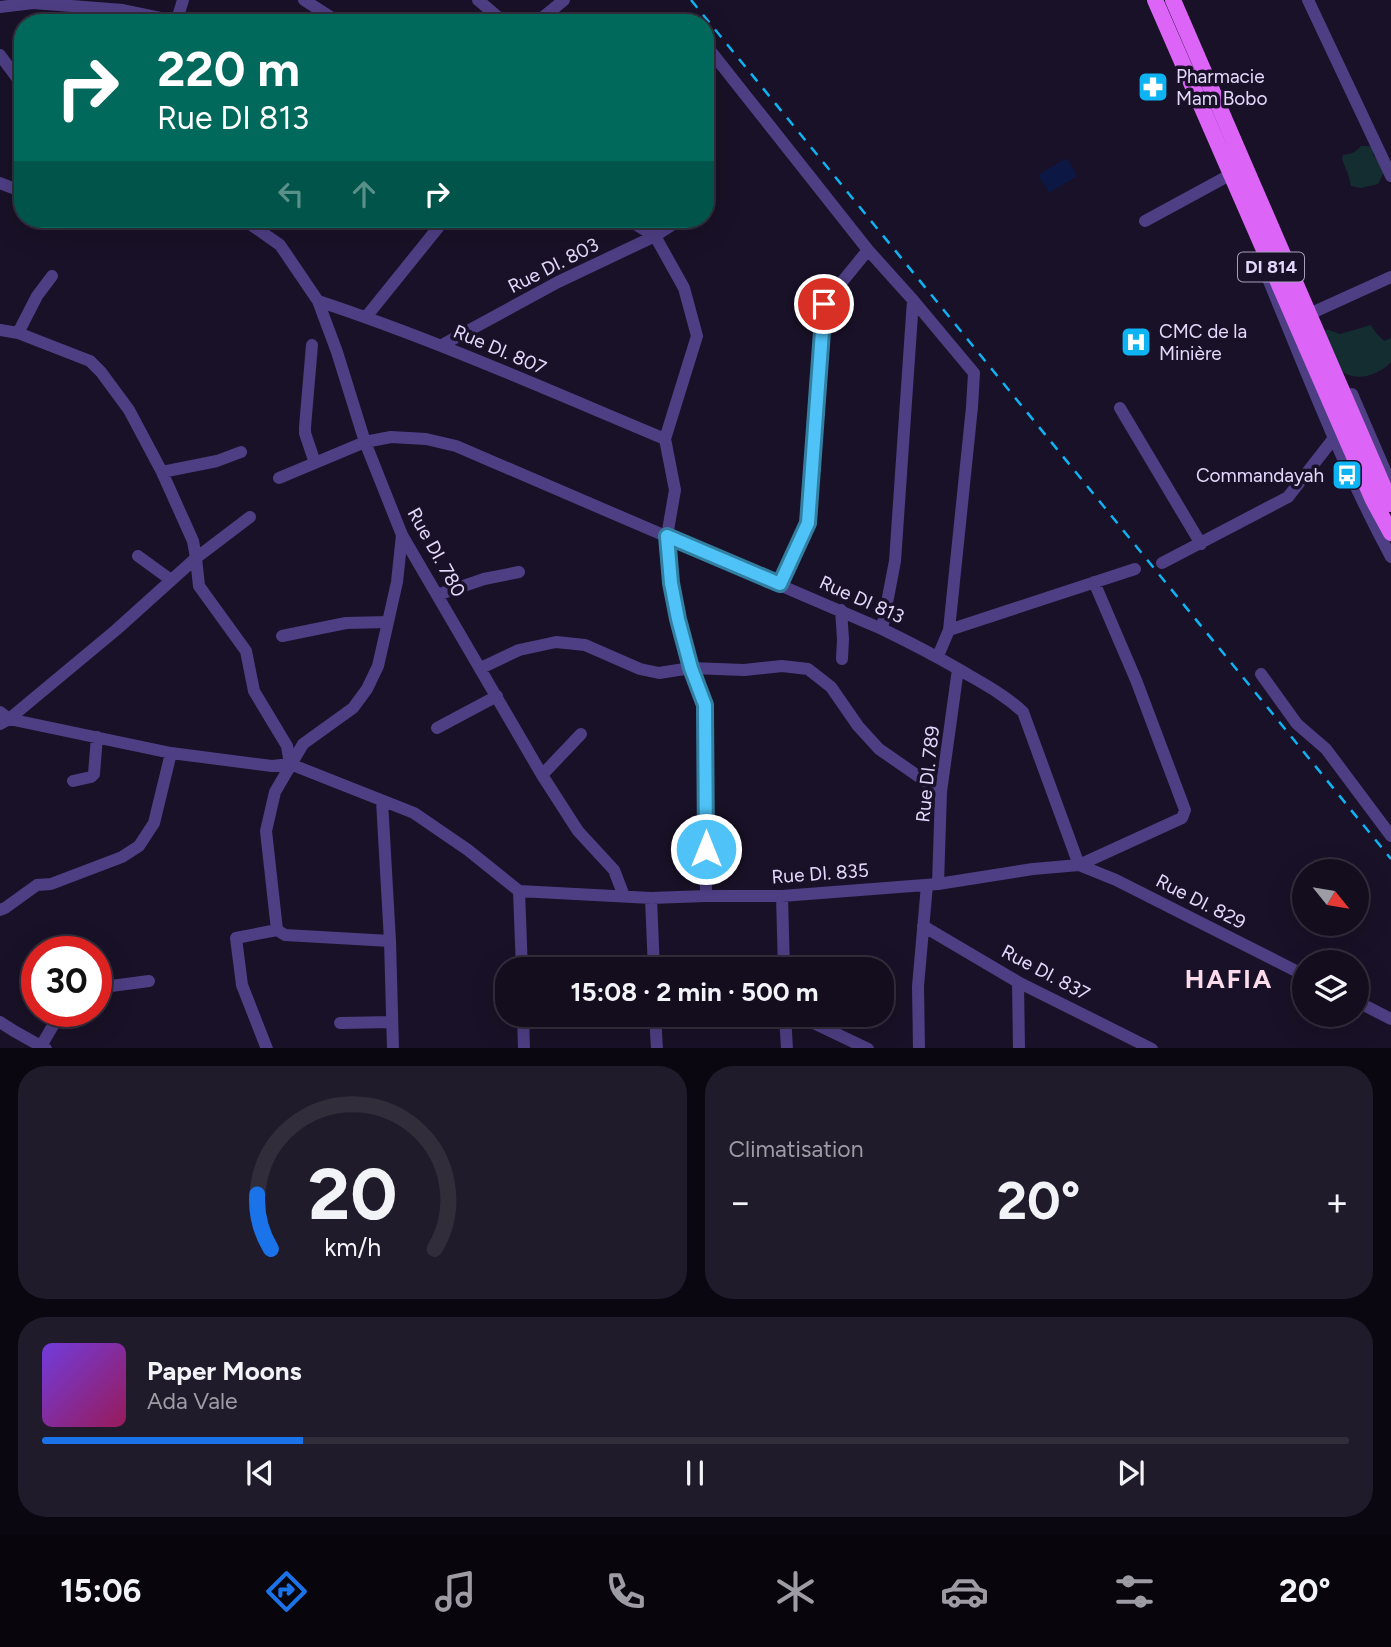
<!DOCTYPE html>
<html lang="fr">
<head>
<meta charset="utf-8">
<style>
  body { margin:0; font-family:Figtree,sans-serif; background:#201b2a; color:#f1f3f6; height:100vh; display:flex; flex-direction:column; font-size:26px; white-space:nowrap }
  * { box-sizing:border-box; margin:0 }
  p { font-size:23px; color:#9d9ca4 }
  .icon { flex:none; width:38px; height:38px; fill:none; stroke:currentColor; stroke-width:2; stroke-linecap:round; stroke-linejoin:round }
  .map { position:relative; height:1048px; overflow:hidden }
  .side { display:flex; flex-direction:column; gap:18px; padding:18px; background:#0a0710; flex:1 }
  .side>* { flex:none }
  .hud { position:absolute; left:14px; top:14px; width:700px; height:214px; border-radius:28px; box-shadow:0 7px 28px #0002,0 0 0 2px #322d3b; background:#00695c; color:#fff; overflow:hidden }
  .needle { width:46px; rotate:120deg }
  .tools { position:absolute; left:1292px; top:859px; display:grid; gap:14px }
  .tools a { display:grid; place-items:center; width:77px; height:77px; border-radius:50%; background:#130d1d; box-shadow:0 7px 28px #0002,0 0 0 2px #322d3b; font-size:35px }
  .speed { position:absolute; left:21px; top:936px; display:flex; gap:14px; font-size:35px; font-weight:700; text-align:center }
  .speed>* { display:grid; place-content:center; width:91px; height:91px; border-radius:50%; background:#130d1d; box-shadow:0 7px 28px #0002,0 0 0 2px #322d3b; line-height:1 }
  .speed .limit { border:10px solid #d22; background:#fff; color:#111 }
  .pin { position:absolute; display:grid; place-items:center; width:60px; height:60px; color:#fff; margin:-30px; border:4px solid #fff; border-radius:50%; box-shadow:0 2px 7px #0007 }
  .me { position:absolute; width:77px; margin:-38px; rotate:0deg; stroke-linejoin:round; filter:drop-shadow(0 0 5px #0008) }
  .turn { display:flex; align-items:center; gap:24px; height:147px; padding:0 28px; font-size:32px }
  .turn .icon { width:91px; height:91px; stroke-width:2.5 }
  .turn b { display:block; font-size:49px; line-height:60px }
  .lanes { display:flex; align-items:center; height:66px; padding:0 28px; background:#0003; justify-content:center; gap:35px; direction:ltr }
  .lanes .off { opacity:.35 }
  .big { font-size:52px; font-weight:700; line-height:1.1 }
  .side .widget { flex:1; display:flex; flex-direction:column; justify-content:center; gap:10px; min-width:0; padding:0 24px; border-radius:28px; background:#201b2a }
  .side .dial { align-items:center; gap:0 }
  .dial svg { height:182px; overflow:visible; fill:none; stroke:#322d3b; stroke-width:7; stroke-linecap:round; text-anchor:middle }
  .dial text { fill:#f1f3f6; stroke:none }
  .song { display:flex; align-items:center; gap:21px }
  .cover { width:84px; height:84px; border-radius:10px; background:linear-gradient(135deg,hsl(260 70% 55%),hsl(330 70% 35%)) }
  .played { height:7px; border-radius:4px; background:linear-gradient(90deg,#1a73e8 20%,#322d3b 20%) }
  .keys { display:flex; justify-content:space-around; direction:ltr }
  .heat { display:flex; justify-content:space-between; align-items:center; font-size:38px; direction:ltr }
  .side .tiles { flex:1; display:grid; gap:18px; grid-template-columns:1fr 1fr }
  .widget:last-child { grid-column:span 2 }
  .trip { position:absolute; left:495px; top:957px; width:399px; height:70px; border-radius:28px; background:#130d1d; box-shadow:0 7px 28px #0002,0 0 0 2px #322d3b; font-weight:700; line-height:70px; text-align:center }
  .menu { display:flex; height:112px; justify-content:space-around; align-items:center; background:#08050c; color:#9d9ca4 }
  .menu .icon { width:49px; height:49px }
  .menu .selected { color:#1a73e8 }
  .menu b { font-size:32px; color:#f1f3f6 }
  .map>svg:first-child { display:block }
</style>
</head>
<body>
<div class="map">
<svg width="1391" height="1049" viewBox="0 0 1391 1049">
  <rect width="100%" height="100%" fill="#191127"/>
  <!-- green -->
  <path fill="#142d31" d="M 1361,146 L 1369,146 L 1374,149 L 1373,156 L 1381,160 L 1384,172 L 1378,184 L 1361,188 L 1351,186 L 1348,174 L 1342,159 L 1343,155 C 1352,154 1356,152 1361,146 Z
    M 1371,325 L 1376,333 L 1384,341 L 1391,338 L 1391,362 C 1377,377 1351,384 1336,366 C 1329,358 1324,340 1319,330 L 1329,330 L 1340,334 Z"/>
  <!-- water -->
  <path fill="#0d1744" d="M 1067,158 L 1077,176 L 1049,193 L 1038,175 Z"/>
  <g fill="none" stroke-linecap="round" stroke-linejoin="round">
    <!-- minor -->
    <path stroke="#4e3e84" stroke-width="12" d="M 304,0 L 340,23
      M 478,0 L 505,23
      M 1308,0 L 1391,176
      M 0,7 L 33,3 L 123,10 L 176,21
      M 176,23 L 183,0
      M 536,23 L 564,0
      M 705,44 L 868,250 L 913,300 L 974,373 L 972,407 L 949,630 L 938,656
      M 0,55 L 23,86
      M 0,183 L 23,192
      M 114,219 L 115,219
      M 243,219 L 280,245 L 318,301 L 337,352 L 365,442 L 402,535 L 542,775 L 578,831 L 614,870 L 624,896
      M 627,219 L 655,236 L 684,288 L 697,336 L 665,439 L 675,490 L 667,536 L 672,583 L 678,619 L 691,668 L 705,705 L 706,896
      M 1145,221 L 1226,177
      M 346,222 L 349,219
      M 1264,269 C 1304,366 1341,464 1391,557
      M 318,301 C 436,340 550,391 665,439
      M 1316,311 L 1391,277
      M 366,317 L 445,219
      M 0,330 L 18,333 L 90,361 L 101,372 L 129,410 L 162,472 L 193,541 L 196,558 L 250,517
      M 18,333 L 37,296 L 52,276
      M 312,345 L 305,427 L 305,433 L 315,463
      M 442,345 L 558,282 L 655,236 L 681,219
      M 1352,394 L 1391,484
      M 1120,408 L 1201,544
      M 162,472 L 217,461 L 241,452
      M 279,478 L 365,442 L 391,437 L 426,439 L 456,446 L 882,629 C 909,642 934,655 960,670 C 982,683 1004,694 1023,712 L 1079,865
      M 138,556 L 171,580
      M 1162,563 L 1288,497 L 1334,438
      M 780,584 L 808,523 L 824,304 L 868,250
      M 437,595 L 484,579 L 519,572
      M 841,610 L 843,639 L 842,659
      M 882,629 L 895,561 L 913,300
      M 949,630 L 1135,569
      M 282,636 L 346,623 L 388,622
      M 481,668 L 519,650 L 556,642 L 585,645 L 640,669 L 659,673 L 691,668 L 744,670 L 782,666 L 808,669 L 831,687 L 858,726 L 879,749 L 941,792
      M 1261,674 L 1297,724 L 1326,749 L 1391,836
      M 0,712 L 9,719 L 171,753 L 272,766 L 290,764 L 414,813 L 468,850 L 519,891 L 522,970
      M 0,724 L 9,719 L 116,630 L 196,558 L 199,586 L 246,651 L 254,691 L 287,746 L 290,764
      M 437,728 L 497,696
      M 542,775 L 581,734
      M 73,781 L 91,777 L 94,774 L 97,737
      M 382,801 L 390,941 L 393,1049
      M 1079,865 L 1116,880 L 1304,975
      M 938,884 L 941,792 L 958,669
      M 519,891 L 651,898 L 706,896 L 782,896 L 938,884 L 1033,869 L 1079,865 L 1182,818 L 1185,810 L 1136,680 L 1094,582
      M 782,896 L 784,970
      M 651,898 L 654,970
      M 0,910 L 5,908 L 37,885 L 51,884 L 122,857 L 139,846 L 154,823 L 171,753
      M 923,926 L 1018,982 L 1152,1049
      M 390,941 L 285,935 L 277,930 L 266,831 L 275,792 L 303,744 L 353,708 L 367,689 L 378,666 L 388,622 L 397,582 L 402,535
      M 1018,982 L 1019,1049
      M 96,988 L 149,981
      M 1356,1001 L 1391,1019
      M 523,1015 L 524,1049
      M 655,1015 L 657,1049
      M 785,1015 L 787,1049
      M 797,1015 L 868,1049
      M 0,1022 L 14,1031 L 46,1049
      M 340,1023 L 392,1022
      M 41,1046 L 61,1012
      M 267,1049 L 242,985 L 236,938 L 277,930
      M 919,1049 L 918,986 L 927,885"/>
    <!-- major -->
    <path stroke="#dc65f8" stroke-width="16" d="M 1155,0 L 1373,500 L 1391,533
      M 1173,0 L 1391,504"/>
    <!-- rail -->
    <path stroke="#0eb3f4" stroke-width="2.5" stroke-dasharray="10 9" stroke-linecap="butt" d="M 691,0 L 1391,859"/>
  </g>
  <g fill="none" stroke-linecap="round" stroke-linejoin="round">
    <!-- route casing -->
    <g stroke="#337fa1" stroke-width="18">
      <path id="route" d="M 706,849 L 705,705 L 691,668 L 678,619 L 671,583 L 667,536 L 780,584 L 808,523 L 824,304"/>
    </g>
    <!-- route -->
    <use href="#route" stroke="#4fc3f7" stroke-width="12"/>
  </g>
  <!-- icons -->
  <defs>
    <g id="pharmacy-square" transform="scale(1.575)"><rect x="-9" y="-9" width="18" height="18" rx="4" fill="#0eb3f4" stroke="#191127"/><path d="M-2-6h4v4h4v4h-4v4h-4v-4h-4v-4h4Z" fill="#fff"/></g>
    <g id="hospital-square" transform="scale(1.575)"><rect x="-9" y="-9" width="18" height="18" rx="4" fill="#0eb3f4" stroke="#191127"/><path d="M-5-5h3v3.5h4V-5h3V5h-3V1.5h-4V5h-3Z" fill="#fff"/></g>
    <g id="bus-square" transform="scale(1.575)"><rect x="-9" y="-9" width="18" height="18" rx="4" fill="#0eb3f4" stroke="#191127"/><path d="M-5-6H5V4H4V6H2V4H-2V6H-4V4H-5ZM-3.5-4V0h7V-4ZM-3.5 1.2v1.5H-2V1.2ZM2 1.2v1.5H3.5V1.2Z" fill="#fff"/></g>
  </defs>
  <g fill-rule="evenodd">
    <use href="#pharmacy-square" x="1153" y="87"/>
    <use href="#hospital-square" x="1136" y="342"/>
    <use href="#bus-square" x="1347" y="475"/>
  </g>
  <g text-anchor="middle" stroke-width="7" stroke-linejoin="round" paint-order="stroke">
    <!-- shield labels -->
    <rect fill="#191127" stroke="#a79dbd" stroke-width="2" x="1238" y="252.5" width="66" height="29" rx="5"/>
    <g font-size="18" font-weight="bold" fill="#e4d9fd">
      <text x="1271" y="273">DI 814</text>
    </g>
    <!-- poi labels -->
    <g font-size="19" fill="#e4d9fd" stroke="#191127" text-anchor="start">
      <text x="1176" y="83">Pharmacie<tspan x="1176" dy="22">Mam Bobo</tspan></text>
      <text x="1159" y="338">CMC de la<tspan x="1159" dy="22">Minière</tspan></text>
      <text x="1324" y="482" text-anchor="end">Commandayah</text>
    </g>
    <!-- street labels -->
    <g font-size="19" fill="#e4d9fd" stroke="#191127">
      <text transform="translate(553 265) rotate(-27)" y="7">Rue DI. 803</text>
      <text transform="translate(500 349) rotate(23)" y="7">Rue DI. 807</text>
      <text transform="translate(437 552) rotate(61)" y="7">Rue DI. 780</text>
      <text transform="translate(862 599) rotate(24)" y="7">Rue DI 813</text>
      <text transform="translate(927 774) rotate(-84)" y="7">Rue DI. 789</text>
      <text transform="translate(820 873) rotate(-4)" y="7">Rue DI. 835</text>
      <text transform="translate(1201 901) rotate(27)" y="7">Rue DI. 829</text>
      <text transform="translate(1046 972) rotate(28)" y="7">Rue DI. 837</text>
    </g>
    <!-- district labels -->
    <g font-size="26" font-weight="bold" letter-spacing="2" fill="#fddbea" stroke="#191127">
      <text x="1229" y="988">HAFIA</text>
    </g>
  </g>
</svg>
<div class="tools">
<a><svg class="needle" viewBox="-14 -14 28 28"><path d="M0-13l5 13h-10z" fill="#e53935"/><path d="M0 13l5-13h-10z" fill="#9d9ca4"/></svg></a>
<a><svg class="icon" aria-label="layers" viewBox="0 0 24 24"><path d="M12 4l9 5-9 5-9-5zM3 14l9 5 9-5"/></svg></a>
</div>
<div class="speed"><div class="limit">30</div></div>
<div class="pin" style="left:824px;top:304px;background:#d93025"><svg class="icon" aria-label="arrive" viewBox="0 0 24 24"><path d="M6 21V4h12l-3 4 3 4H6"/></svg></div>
<svg class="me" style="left:706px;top:849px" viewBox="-20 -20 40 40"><circle r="17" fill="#4fc3f7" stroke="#fff" stroke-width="3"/><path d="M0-11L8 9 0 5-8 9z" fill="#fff"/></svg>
<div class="trip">15:08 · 2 min · 500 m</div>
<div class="hud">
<div class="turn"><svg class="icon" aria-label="right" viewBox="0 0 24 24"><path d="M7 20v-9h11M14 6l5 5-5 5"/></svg><div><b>220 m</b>Rue DI 813</div></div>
<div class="lanes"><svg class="icon off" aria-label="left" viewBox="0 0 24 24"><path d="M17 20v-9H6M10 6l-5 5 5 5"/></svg><svg class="icon off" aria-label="ahead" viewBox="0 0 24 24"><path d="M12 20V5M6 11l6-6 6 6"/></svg><svg class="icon" aria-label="right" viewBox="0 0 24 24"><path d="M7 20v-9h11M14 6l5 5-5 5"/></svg></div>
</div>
</div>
<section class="side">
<div class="tiles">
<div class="widget dial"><svg viewBox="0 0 100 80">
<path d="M14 69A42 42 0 1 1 86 69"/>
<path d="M14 69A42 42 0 0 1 8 45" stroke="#1a73e8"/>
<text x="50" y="56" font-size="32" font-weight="700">20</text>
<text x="50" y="72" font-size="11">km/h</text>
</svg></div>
<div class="widget"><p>Climatisation</p>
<div class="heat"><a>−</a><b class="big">20°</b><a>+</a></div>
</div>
<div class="widget">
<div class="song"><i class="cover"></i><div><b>Paper Moons</b><p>Ada Vale</p></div></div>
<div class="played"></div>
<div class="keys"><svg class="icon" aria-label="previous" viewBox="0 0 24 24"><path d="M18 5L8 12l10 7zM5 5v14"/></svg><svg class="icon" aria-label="pause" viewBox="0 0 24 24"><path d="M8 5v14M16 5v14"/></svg><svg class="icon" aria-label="next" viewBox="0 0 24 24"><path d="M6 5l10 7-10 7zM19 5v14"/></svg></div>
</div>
</div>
</section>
<nav class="menu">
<b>15:06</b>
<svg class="icon selected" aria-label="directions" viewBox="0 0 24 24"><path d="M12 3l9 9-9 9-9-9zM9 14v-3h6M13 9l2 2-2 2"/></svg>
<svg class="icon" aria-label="music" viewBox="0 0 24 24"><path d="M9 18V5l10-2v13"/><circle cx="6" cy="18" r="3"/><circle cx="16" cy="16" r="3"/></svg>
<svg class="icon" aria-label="phone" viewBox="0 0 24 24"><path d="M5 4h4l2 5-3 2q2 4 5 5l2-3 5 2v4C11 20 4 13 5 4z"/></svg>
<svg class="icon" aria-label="climate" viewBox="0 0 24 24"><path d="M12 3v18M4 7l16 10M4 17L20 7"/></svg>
<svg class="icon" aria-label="car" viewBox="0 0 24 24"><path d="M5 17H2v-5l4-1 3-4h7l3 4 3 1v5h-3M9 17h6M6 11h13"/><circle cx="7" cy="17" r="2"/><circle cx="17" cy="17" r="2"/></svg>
<svg class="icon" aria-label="filters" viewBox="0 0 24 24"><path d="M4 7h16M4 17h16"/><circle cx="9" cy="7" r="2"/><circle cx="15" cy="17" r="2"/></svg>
<b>20°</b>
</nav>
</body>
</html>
